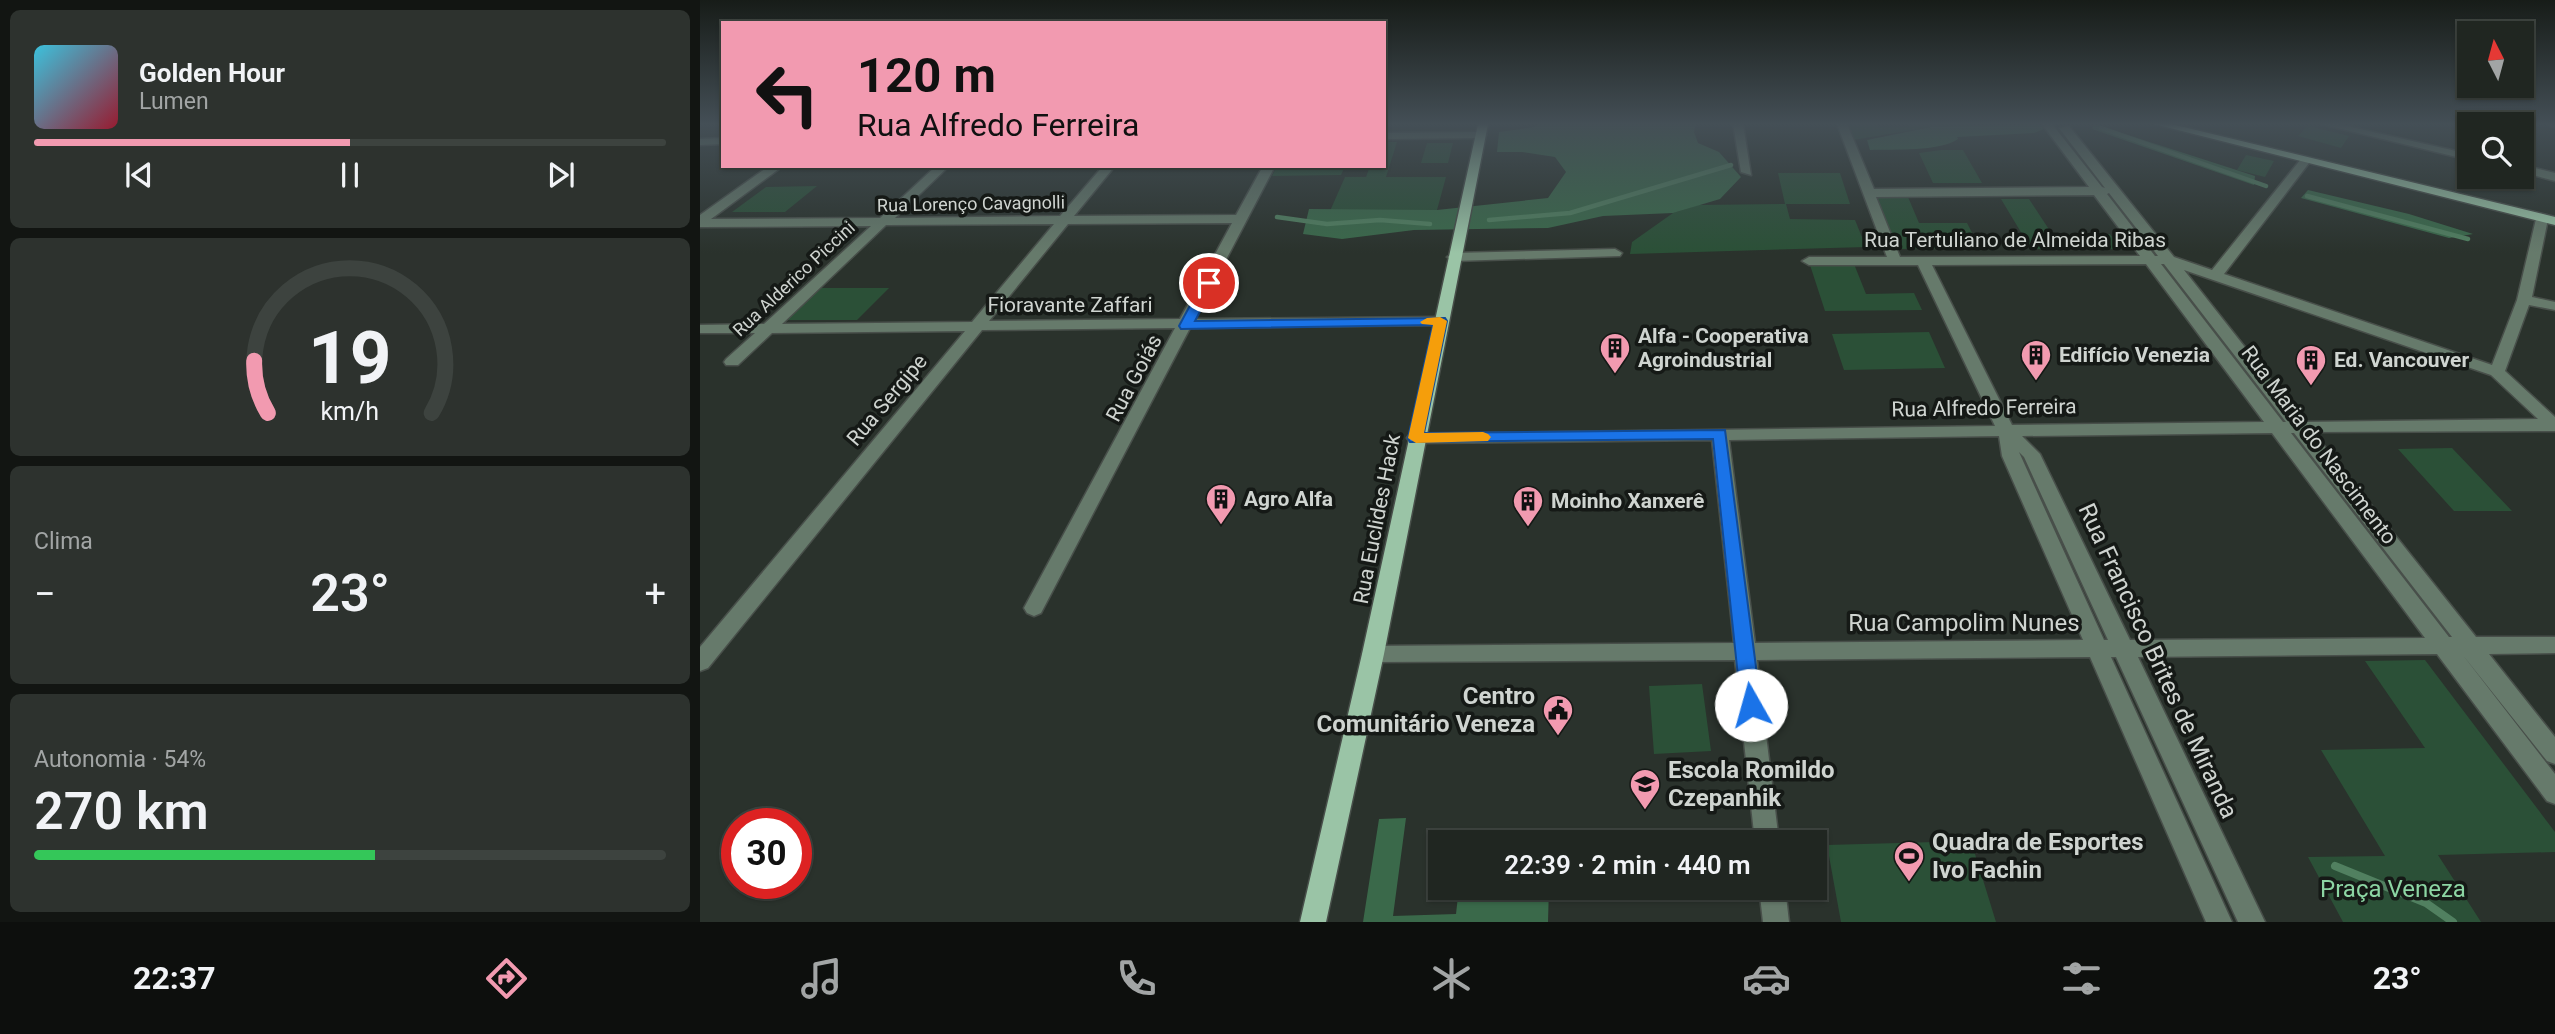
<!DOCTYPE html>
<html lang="pt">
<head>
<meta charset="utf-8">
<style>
  body { margin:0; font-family:Roboto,sans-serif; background:#2d322e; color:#f1f3f6; height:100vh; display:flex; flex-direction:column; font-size:26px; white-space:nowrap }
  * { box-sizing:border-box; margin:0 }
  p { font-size:23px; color:#a2a5a5 }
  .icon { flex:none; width:38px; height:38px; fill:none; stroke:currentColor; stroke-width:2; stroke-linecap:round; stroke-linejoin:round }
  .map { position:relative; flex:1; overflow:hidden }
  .sheet { display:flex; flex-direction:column; gap:10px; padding:10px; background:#121512; width:700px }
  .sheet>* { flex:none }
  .banner { position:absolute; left:21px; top:21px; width:665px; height:147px; border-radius:0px; box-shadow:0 2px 5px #0004,0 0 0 2px #3d433f; background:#f29ab0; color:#111; overflow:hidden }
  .needle { width:46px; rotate:354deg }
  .tools { position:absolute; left:1757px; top:21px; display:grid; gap:14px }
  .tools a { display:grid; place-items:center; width:77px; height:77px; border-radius:0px; background:#202621; box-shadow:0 2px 5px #0004,0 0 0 2px #3d433f; font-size:35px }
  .speed { position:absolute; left:21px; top:808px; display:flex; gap:14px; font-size:35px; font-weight:700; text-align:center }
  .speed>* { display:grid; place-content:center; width:91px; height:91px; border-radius:50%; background:#202621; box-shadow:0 2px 5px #0004,0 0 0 2px #3d433f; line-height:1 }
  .speed .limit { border:10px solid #d22; background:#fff; color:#111 }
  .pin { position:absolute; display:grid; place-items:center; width:60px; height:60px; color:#fff; margin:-30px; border:4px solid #fff; border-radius:50%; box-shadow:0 2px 7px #0007 }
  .me { position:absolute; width:77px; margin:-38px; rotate:353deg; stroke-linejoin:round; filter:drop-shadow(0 0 5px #0008) }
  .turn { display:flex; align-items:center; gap:24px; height:147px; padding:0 21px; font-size:32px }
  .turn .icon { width:91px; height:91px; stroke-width:2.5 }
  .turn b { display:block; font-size:49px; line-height:60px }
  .big { font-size:52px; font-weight:600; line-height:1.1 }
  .sheet .widget { flex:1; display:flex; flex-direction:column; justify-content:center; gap:10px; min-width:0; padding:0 24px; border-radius:10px; background:#2d322e }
  .sheet .dial { align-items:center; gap:0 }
  .dial svg { height:182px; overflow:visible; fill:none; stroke:#3d433f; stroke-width:7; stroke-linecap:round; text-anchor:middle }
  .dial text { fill:#f1f3f6; stroke:none }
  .song { display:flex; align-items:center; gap:21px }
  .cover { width:84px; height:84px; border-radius:10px; background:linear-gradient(135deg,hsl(190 70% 55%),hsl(350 70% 35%)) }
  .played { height:7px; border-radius:4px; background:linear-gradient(90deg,#f29ab0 50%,#3d433f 50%) }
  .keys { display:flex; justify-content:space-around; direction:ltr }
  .heat { display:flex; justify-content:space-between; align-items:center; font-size:38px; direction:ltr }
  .charge { height:10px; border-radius:5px; background:linear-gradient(90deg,#34c759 54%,#3d433f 0) }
  .trip { position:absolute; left:728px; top:830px; width:399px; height:70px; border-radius:0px; background:#202621; box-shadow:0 2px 5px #0004,0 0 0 2px #3d433f; font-weight:600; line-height:70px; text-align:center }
  .menu { display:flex; height:112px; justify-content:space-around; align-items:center; background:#0d0f0d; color:#a2a5a5 }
  .menu .icon { width:49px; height:49px }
  .menu .active { color:#f29ab0 }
  .menu b { font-size:32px; color:#f1f3f6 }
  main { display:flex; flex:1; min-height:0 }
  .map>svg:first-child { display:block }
</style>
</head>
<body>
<main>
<section class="sheet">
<div class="widget">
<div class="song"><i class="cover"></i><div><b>Golden Hour</b><p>Lumen</p></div></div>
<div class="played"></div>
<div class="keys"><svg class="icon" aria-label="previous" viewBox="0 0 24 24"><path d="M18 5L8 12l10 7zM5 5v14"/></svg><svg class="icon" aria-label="pause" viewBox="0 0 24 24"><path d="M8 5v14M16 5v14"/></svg><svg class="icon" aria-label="next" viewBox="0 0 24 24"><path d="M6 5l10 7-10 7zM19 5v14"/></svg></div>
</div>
<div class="widget dial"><svg viewBox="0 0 100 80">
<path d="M14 69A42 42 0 1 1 86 69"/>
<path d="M14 69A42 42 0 0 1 8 46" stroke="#f29ab0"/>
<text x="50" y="56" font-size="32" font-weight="700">19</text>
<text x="50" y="72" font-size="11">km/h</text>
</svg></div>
<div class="widget"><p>Clima</p>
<div class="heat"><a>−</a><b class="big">23°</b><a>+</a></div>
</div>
<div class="widget"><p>Autonomia · 54%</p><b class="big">270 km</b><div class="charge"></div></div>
</section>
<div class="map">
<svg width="1855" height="922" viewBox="0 0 1855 922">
  <rect width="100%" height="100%" fill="#2a322c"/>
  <!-- green -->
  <path fill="#2b5037" d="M 1147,124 L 1176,124 L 1178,127 L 1209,127 L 1208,124 L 1271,124 L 1273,126 L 1231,127 L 1153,140 Z
    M 1608,126 L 1649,136 L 1641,148 L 1598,136 Z
    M 684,142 L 697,142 L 686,177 L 746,177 L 737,210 L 630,211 L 645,177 L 666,177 L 670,166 L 684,166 Z
    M 727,143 L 753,143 L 748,163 L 721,163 Z
    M 1241,150 L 1263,150 L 1282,183 L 1233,183 L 1219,153 Z
    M 1546,155 L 1574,161 L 1565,177 L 1537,170 Z
    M 577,166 L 645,166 L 641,175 L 572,176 Z
    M 1078,173 L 1140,173 L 1150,204 L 1086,204 L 1090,219 L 1155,220 L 1166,247 L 930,254 L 932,242 L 973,213 L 998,205 L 1085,204 Z
    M 117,186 L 85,212 L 32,212 L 66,187 Z
    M 1176,197 L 1208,197 L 1219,223 L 1267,223 L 1280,248 L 1196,249 Z
    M 1301,199 L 1329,199 L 1352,234 L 1410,234 L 1421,249 L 1331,249 Z
    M 1154,264 L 1166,294 L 1214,293 L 1222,310 L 1125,311 L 1110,265 Z
    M 119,288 L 189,288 L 157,320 L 83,320 Z
    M 1229,332 L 1245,368 L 1144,370 L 1132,334 Z
    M 1752,448 L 1812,511 L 1754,511 L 1698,449 Z
    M 1725,660 L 1855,832 L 1855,852 L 1738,855 L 1781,922 L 1643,922 L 1608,857 L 1685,856 L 1621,750 L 1725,748 L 1665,661 Z
    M 1002,684 L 1011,751 L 954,754 L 949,686 Z
    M 1271,841 L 1296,922 L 1141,922 L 1127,845 Z"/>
  <!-- forest -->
  <path fill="#3a694a" d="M 840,124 L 996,124 L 994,132 L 998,143 L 1019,152 L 1041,177 L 1020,199 L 973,213 L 903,216 L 848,228 L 714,230 L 642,239 L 603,234 L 609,209 L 737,210 L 848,198 L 866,172 L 855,157 L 822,152 L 797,152 L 799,132 L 834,127 Z
    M 1339,124 L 1344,129 L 1334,133 L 1257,137 L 1258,139 C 1239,152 1194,149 1170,150 L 1167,140 L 1231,127 Z
    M 1394,124 L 1555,176 L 1554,185 L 1392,129 Z
    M 1608,190 L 1709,214 L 1773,234 L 1749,238 L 1601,198 Z
    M 706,818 L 693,916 L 756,914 L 759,887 L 849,887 L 848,922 L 663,922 L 679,819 Z"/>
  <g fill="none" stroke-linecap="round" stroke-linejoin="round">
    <!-- stream-far1 -->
    <path stroke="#518060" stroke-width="4.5" d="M 1401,128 L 1566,186
      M 1607,196 L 1768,239
      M 577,217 L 627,224 L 680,220 L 730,224
      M 789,220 L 870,213 L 1031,165"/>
    <!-- stream -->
    <path stroke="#518060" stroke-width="8" d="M 1635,866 L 1726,903 L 1753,922"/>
    <!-- minor casing -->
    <g stroke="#484f4a" stroke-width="3">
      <path id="minor" d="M 1033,124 L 1043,124 L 1051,175 L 1041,172 Z
        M 1137,124 L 1147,124 L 1174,189 L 1389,187 L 1342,124 L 1352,124 L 1402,187 L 1405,188 L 1359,128 L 1369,126 L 1474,257 L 1512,270 L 1601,159 L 1609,159 L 1609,163 L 1524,274 L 1792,365 L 1817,300 L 1836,219 L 1837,216 L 1847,216 L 1848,219 L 1832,297 L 1855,302 L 1855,310 L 1829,305 L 1805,371 L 1855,417 L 1855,431 L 1613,432 L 1776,637 L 1855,637 L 1855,653 L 1789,654 L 1855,737 L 1855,764 L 1847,761 L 1762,654 L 1855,774 L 1855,804 L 1847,801 L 1737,654 L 1438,657 L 1565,922 L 1538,922 L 1416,657 L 1411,657 L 1532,922 L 1506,922 L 1390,657 L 1057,660 L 1079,842 L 1055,842 L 1035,660 L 673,662 L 665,660 L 662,654 L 665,648 L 673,646 L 1034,643 L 1012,440 L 716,443 L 710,442 L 707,438 L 710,434 L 1295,426 L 1218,265 L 1109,265 L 1102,261 L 1109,257 L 1187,257 ZM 1409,193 L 1458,256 L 1455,256 L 1407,194 ZM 1394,195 L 1440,256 L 1200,257 L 1176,197 ZM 1446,264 L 1564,422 L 1312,425 L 1232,265 ZM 1461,264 L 1464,264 L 1586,422 L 1583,422 ZM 1484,270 L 1791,375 L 1838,419 L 1604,422 ZM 1572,433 L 1725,638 L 1430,640 L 1340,454 L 1322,436 ZM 1591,433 L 1594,433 L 1752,637 L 1749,637 ZM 1299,436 L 1302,456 L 1383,640 L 1055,643 L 1029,440 ZM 1319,452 L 1324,457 L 1408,640 L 1404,640 Z
        M 1621,124 L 1638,124 L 1769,154 L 1769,160 Z
        M 1849,124 L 1855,124 L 1855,127 L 1850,126 Z
        M 684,133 L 780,132 L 786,135 L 780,138 L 684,139 Z
        M 23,138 L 23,144 L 0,145 L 0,139 Z
        M 1822,165 L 1855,173 L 1855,181 L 1822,172 Z
        M 69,166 L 83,166 L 11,219 L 180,218 L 236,166 L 249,166 L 195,218 L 360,216 L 403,166 L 415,166 L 374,216 L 536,215 L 563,166 L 575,166 L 495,319 L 740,317 L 747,321 L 740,325 L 490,328 L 341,613 L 334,616 L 327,613 L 324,608 L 475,328 L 282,330 L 8,668 L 0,671 L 0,647 L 265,331 L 72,333 L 38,365 L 26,365 L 24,362 L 26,359 L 55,333 L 0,333 L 0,325 L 64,324 L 171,226 L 0,227 L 0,215 ZM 532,223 L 480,319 L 289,321 L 368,224 ZM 354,224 L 272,322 L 82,324 L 186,225 Z
        M 915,249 L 922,253 L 920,256 L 754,261 L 747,257 L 754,253 Z
        M 1059,887 L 1085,887 L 1089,922 L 1063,922 Z"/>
    </g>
    <!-- major casing -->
    <g stroke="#484f4a" stroke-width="3">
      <path id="major" d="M 778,124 L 788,124 L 684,654 L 626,922 L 600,922 L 662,654 Z
        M 1454,124 L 1471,124 L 1855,217 L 1855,225 Z"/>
    </g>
    <!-- minor -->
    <use href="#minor" fill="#667a6b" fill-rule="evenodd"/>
    <!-- major -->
    <use href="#major" fill="#9ac4a6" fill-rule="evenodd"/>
  </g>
  <!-- sky -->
  <linearGradient id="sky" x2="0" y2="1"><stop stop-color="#171c18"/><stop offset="0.49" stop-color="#444f56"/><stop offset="1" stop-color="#444f56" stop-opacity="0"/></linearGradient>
  <rect width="1855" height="253" fill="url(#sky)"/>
  <!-- route -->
  <path fill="#1a73e8" stroke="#114b97" stroke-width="2" d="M 509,279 L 515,283 L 495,321 L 745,318 L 747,321 L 724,433 L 1025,430 L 1061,705 L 1058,711 L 1051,714 L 1044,711 L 1041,705 L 1013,439 L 710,442 L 708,438 L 733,325 L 481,329 L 479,326 L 502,283 Z"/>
  <!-- slow -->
  <path fill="#f59e0b" d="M 740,317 L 747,321 L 724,433 L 783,432 L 788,434 L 791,437 L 788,441 L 716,443 L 708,438 L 733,325 L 722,324 L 720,322 L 727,318 Z"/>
  <!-- icons -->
  <defs>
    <g id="building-pin" transform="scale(1.575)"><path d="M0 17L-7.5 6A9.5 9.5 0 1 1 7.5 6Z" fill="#f29ab0" stroke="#151916"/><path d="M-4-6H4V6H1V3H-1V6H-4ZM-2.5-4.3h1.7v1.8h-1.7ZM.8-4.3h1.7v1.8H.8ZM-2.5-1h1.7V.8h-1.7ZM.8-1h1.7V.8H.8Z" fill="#111"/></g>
    <g id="civic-pin" transform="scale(1.575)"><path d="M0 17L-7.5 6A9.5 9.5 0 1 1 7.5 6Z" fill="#f29ab0" stroke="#151916"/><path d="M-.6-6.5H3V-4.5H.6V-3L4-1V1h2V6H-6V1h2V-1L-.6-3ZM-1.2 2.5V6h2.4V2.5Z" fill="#111"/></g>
    <g id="school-pin" transform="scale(1.575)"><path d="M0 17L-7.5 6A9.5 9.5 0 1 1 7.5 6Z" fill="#f29ab0" stroke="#151916"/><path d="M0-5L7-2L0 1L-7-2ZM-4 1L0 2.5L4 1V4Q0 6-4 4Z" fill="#111"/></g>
    <g id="stadium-pin" transform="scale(1.575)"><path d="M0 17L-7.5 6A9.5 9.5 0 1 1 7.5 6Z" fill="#f29ab0" stroke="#151916"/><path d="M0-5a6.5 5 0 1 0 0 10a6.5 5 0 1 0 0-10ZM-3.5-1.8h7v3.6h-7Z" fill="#111"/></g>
  </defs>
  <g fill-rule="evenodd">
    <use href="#building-pin" x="915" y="348"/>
    <use href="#building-pin" x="1336" y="355"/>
    <use href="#building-pin" x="1611" y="360"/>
    <use href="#building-pin" x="521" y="499"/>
    <use href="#building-pin" x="828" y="501"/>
    <use href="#civic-pin" x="858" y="710"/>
    <use href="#school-pin" x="945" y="784"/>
    <use href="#stadium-pin" x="1209" y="856"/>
  </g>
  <g text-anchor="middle" stroke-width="7" stroke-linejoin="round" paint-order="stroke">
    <!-- far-street labels -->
    <g font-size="18" fill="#cfd4d0" stroke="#151916">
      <text transform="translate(271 204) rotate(-1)" y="6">Rua Lorenço Cavagnolli</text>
      <text transform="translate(94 279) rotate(-43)" y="6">Rua Alderico Piccini</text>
    </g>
    <!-- street labels -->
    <g font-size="21" fill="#cfd4d0" stroke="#151916">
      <text x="1315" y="247">Rua Tertuliano de Almeida Ribas</text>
      <text x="370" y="312">Fioravante Zaffari</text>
      <text transform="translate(434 378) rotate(-62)" y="7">Rua Goiás</text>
      <text transform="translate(187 400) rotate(-50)" y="7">Rua Sergipe</text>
      <text transform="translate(1284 408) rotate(-1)" y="7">Rua Alfredo Ferreira</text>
      <text transform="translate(1619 445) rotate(53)" y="7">Rua Maria do Nascimento</text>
      <text transform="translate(677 519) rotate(-79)" y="7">Rua Euclides Hack</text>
    </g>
    <!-- poi labels -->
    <g font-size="21" font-weight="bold" fill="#cfd4d0" stroke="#151916" text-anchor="start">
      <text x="938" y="343">Alfa - Cooperativa<tspan x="938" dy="24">Agroindustrial</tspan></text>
      <text x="1359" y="362">Edifício Venezia</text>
      <text x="1634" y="367">Ed. Vancouver</text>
      <text x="544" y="506">Agro Alfa</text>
      <text x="851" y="508">Moinho Xanxerê</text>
    </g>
    <!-- near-street labels -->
    <g font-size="24" fill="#cfd4d0" stroke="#151916">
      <text x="1264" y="631">Rua Campolim Nunes</text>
      <text transform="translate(1458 661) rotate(65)" y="8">Rua Francisco Brites de Miranda</text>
    </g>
    <!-- near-poi labels -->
    <g font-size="24" font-weight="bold" fill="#cfd4d0" stroke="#151916" text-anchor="start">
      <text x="835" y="704" text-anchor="end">Centro<tspan x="835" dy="28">Comunitário Veneza</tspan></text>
      <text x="968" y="778">Escola Romildo<tspan x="968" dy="28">Czepanhik</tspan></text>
      <text x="1232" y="850">Quadra de Esportes<tspan x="1232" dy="28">Ivo Fachin</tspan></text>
    </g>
    <!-- near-park labels -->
    <g font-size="24" fill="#8cd5a3" stroke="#151916">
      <text x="1693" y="897">Praça Veneza</text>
    </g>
  </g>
</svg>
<div class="tools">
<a><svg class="needle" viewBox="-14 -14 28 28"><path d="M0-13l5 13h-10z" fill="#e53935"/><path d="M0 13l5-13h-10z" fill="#a2a5a5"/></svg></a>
<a><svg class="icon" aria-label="search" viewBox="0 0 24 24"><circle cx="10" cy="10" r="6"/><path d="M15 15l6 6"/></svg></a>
</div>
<div class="speed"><div class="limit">30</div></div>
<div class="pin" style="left:509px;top:283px;background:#d93025"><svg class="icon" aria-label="arrive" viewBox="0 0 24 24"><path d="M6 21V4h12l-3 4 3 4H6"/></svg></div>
<svg class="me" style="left:1051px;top:705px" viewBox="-20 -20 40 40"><circle r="19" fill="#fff"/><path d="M0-13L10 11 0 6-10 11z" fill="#1a73e8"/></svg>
<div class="trip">22:39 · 2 min · 440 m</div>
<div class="banner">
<div class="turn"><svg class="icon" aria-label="left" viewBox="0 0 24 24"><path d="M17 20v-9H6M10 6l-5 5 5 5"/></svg><div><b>120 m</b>Rua Alfredo Ferreira</div></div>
</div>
</div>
</main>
<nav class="menu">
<b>22:37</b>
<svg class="icon active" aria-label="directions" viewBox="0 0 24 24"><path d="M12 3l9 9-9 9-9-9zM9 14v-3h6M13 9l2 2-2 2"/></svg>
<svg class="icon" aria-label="music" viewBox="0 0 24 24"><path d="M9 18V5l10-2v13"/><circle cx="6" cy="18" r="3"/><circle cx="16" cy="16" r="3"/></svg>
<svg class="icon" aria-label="phone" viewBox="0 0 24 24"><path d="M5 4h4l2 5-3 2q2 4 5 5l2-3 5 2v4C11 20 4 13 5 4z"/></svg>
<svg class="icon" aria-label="climate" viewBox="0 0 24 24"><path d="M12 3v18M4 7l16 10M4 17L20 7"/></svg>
<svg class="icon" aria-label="car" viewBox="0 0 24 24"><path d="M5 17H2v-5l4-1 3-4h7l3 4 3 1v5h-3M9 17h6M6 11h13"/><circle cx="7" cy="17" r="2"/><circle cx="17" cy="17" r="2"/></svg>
<svg class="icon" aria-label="filters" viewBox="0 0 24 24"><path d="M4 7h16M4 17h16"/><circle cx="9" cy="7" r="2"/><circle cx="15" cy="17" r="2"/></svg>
<b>23°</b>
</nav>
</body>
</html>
